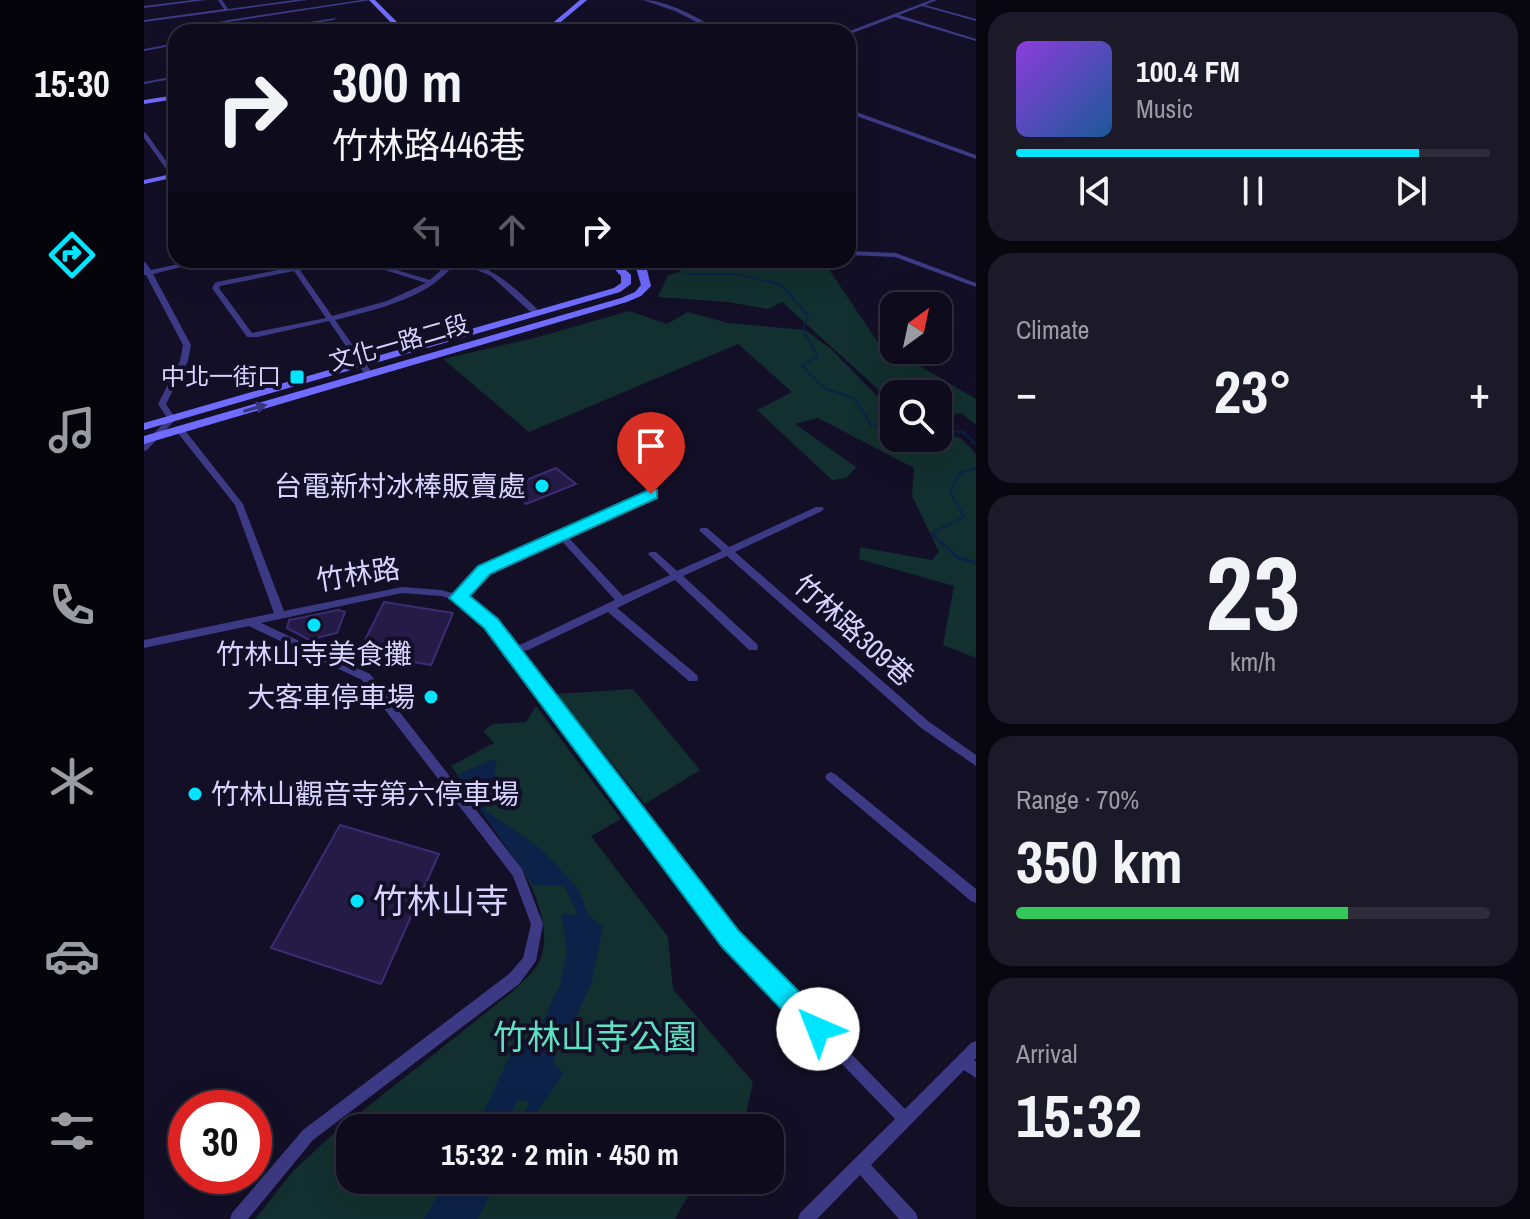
<!DOCTYPE html>
<html lang="en">
<head>
<meta charset="utf-8">
<style>
  body { margin:0; font-family:"Archivo Narrow","Noto Sans TC",sans-serif; background:#1c1929; color:#f1f3f6; height:100vh; display:flex; flex-direction:column; font-size:30px; white-space:nowrap }
  * { box-sizing:border-box; margin:0 }
  p { font-size:26px; color:#9b9ba3 }
  .icon { flex:none; width:44px; height:44px; fill:none; stroke:currentColor; stroke-width:2; stroke-linecap:round; stroke-linejoin:round }
  .map { position:relative; flex:1; overflow:hidden }
  .panel { display:flex; flex-direction:column; gap:12px; padding:12px; background:#08060f; width:554px }
  .panel>* { flex:none }
  .guide { position:absolute; left:24px; top:24px; width:688px; height:244px; border-radius:24px; box-shadow:0 8px 32px #0002,0 0 0 2px #2e2b3b; background:#0e0b1c; color:#f1f3f6; overflow:hidden }
  .needle { width:52px; rotate:33deg }
  .fabs { position:absolute; left:736px; top:292px; display:grid; gap:16px }
  .fabs a { display:grid; place-items:center; width:72px; height:72px; border-radius:16px; background:#0e0b1c; box-shadow:0 8px 32px #0002,0 0 0 2px #2e2b3b; font-size:40px }
  .speed { position:absolute; left:24px; top:1090px; display:flex; gap:16px; font-size:40px; font-weight:700; text-align:center }
  .speed>* { display:grid; place-content:center; width:104px; height:104px; border-radius:50%; background:#0e0b1c; box-shadow:0 8px 32px #0002,0 0 0 2px #2e2b3b; line-height:1 }
  .speed .limit { border:12px solid #d22; background:#fff; color:#111 }
  .pin { position:absolute; display:grid; place-items:center; width:68px; height:68px; color:#fff; margin:-82px -34px; border-radius:50% 50% 50% 0; rotate:-45deg; box-shadow:0 0 8px #0007 }
  .pin .icon { rotate:45deg }
  .me { position:absolute; width:88px; margin:-44px; rotate:316deg; stroke-linejoin:round; filter:drop-shadow(0 0 6px #0008) }
  .turn { display:flex; align-items:center; gap:28px; height:168px; padding:0 32px; font-size:36px }
  .turn .icon { width:104px; height:104px; stroke-width:2.5 }
  .turn b { display:block; font-size:56px; line-height:68px }
  .lanes { display:flex; align-items:center; height:76px; padding:0 32px; background:#0003; justify-content:center; gap:40px; direction:ltr }
  .lanes .off { opacity:.35 }
  .big { font-size:60px; font-weight:700; line-height:1.1 }
  .panel .card { flex:1; display:flex; flex-direction:column; justify-content:center; gap:12px; min-width:0; padding:0 28px; border-radius:24px; background:#1c1929 }
  .panel .dial { align-items:center; gap:0 }
  .dial b { font-size:104px; line-height:1 }
  .song { display:flex; align-items:center; gap:24px }
  .cover { width:96px; height:96px; border-radius:12px; background:linear-gradient(135deg,hsl(270 70% 55%),hsl(210 70% 35%)) }
  .played { height:8px; border-radius:4px; background:linear-gradient(90deg,#00e5ff 85%,#2e2b3b 85%) }
  .keys { display:flex; justify-content:space-around; direction:ltr }
  .heat { display:flex; justify-content:space-between; align-items:center; font-size:44px; direction:ltr }
  .charge { height:12px; border-radius:6px; background:linear-gradient(90deg,#34c759 70%,#2e2b3b 0) }
  .trip { position:absolute; left:192px; top:1114px; width:448px; height:80px; border-radius:24px; background:#0e0b1c; box-shadow:0 8px 32px #0002,0 0 0 2px #2e2b3b; font-weight:700; line-height:80px; text-align:center }
  main { display:flex; flex:1; min-height:0 }
  .dock { display:flex; flex-direction:column; width:144px; justify-content:space-around; align-items:center; background:#06040b; color:#9b9ba3 }
  .dock .icon { width:56px; height:56px }
  .dock .on { color:#00e5ff }
  .dock b { font-size:36px; color:#f1f3f6 }
  .map>svg:first-child { display:block }
</style>
</head>
<body>
<main>
<nav class="dock">
<b>15:30</b>
<svg class="icon on" aria-label="directions" viewBox="0 0 24 24"><path d="M12 3l9 9-9 9-9-9zM9 14v-3h6M13 9l2 2-2 2"/></svg>
<svg class="icon" aria-label="music" viewBox="0 0 24 24"><path d="M9 18V5l10-2v13"/><circle cx="6" cy="18" r="3"/><circle cx="16" cy="16" r="3"/></svg>
<svg class="icon" aria-label="phone" viewBox="0 0 24 24"><path d="M5 4h4l2 5-3 2q2 4 5 5l2-3 5 2v4C11 20 4 13 5 4z"/></svg>
<svg class="icon" aria-label="climate" viewBox="0 0 24 24"><path d="M12 3v18M4 7l16 10M4 17L20 7"/></svg>
<svg class="icon" aria-label="car" viewBox="0 0 24 24"><path d="M5 17H2v-5l4-1 3-4h7l3 4 3 1v5h-3M9 17h6M6 11h13"/><circle cx="7" cy="17" r="2"/><circle cx="17" cy="17" r="2"/></svg>
<svg class="icon" aria-label="filters" viewBox="0 0 24 24"><path d="M4 7h16M4 17h16"/><circle cx="9" cy="7" r="2"/><circle cx="15" cy="17" r="2"/></svg>
</nav>
<div class="map">
<svg width="832" height="1219" viewBox="0 0 832 1219">
  <rect width="100%" height="100%" fill="#130f26"/>
  <!-- green -->
  <path fill="#12302f" d="M 545,260 L 682,265 L 733,341 L 832,399 L 832,425 L 817,413 L 794,417 L 794,394 L 750,394 L 735,390 L 638,302 L 624,309 L 583,302 L 514,297 L 524,275 L 535,272 Z
    M 485,311 L 523,324 L 544,312 L 584,323 L 661,330 L 687,349 L 750,413 L 750,438 L 794,438 L 794,430 L 818,439 L 832,454 L 832,658 L 799,645 L 810,586 L 715,559 L 716,547 L 788,560 L 795,552 L 768,496 L 770,468 L 674,418 L 651,424 L 712,467 L 702,478 L 688,480 L 613,410 L 648,392 L 594,344 L 385,432 L 299,359 L 394,337 Z
    M 489,689 L 556,770 L 501,804 L 412,694 Z
    M 392,706 L 477,819 L 447,836 L 524,937 L 529,989 L 609,1082 L 599,1128 L 206,1128 L 206,1180 L 553,1180 L 531,1219 L 111,1219 L 149,1171 L 187,1136 L 368,992 C 376,984 388,974 394,964 C 424,907 338,811 307,766 L 350,743 L 339,731 L 349,724 L 382,722 Z"/>
  <!-- water -->
  <path fill="#0c2248" d="M 347,760 L 353,761 L 350,774 L 358,782 L 338,799 L 342,811 L 397,849 L 418,871 L 434,889 L 445,915 L 459,927 L 447,985 L 431,1019 L 415,1039 L 409,1064 L 420,1073 L 386,1122 L 379,1116 L 386,1103 L 379,1100 L 373,1102 L 363,1123 L 363,1128 L 332,1128 L 371,1045 L 399,1030 L 406,1004 L 425,966 L 417,914 L 434,915 L 420,886 L 389,885 L 331,803 L 315,774 Z
    M 305,1180 L 353,1180 L 334,1219 L 280,1219 L 301,1182 Z"/>
  <g fill="none" stroke-linecap="round" stroke-linejoin="round">
    <!-- stream-far2 -->
    <path stroke="#0c2248" stroke-width="2" d="M 542,274 L 591,274 L 636,284 L 664,315 L 659,330 L 674,356 L 658,366 L 680,388 L 711,399 L 727,425 L 750,427
      M 794,430 L 819,432 L 832,444
      M 791,537 L 787,533 L 820,517 L 806,492 L 816,473 L 832,468"/>
    <!-- stream-far1 -->
    <path stroke="#0c2248" stroke-width="3" d="M 789,535 L 813,557 L 832,563"/>
    <!-- stream -->
    <path stroke="#0c2248" stroke-width="4" d="M 419,979 L 424,955
      M 394,1033 L 402,1019"/>
  </g>
  <!-- building -->
  <path fill="#241b47" stroke="#3b2d73" stroke-width="2" d="M 412,468 L 432,484 L 382,504 L 365,487 Z
    M 240,602 L 309,613 L 287,665 L 215,652 Z
    M 194,610 L 201,612 L 193,633 L 165,640 L 143,628 L 145,620 Z
    M 196,825 L 295,854 L 237,984 L 127,948 Z"/>
  <g fill="none" stroke-linecap="round" stroke-linejoin="round">
    <!-- street -->
    <path fill="#3d3a85" fill-rule="evenodd" d="M 49,0 L 62,0 L 0,8 L 0,6 Z
      M 74,0 L 78,0 L 84,9 L 151,0 L 163,0 L 0,22 L 0,20 L 80,9 Z
      M 217,0 L 227,0 L 84,22 L 75,25 L 70,32 L 66,32 L 71,23 L 84,20 Z
      M 499,0 C 524,0 557,19 577,32 L 572,32 L 531,11 Z
      M 787,0 L 793,0 L 781,5 L 832,19 L 832,21 L 778,6 L 755,15 L 832,39 L 832,41 L 751,17 L 706,34 L 703,32 Z
      M 192,18 L 190,20 L 109,32 L 105,31 Z
      M 32,43 L 32,45 L 0,51 L 0,49 Z
      M 32,76 L 32,78 L 0,84 L 0,82 Z
      M 704,109 L 832,155 L 832,159 L 704,113 Z
      M 0,132 L 2,133 L 32,175 L 32,181 L 30,180 L 0,138 Z
      M 32,213 L 31,218 L 32,229 L 29,227 L 24,217 Z
      M 704,251 L 752,253 L 832,283 L 832,287 L 751,257 L 704,255 Z
      M 53,260 L 65,260 L 9,274 L 47,345 L 44,361 L 22,404 L 32,419 L 3,450 L 0,451 L 0,443 L 24,419 L 14,404 L 36,361 L 39,345 L 2,275 L 0,275 L 0,262 L 2,263 L 7,270 Z
      M 185,260 L 198,260 L 156,270 L 188,316 L 243,301 L 282,283 L 209,260 L 219,260 L 286,280 L 308,260 C 343,260 374,290 398,314 L 391,316 L 347,276 L 314,262 C 305,270 296,280 285,287 C 257,304 223,312 191,320 L 229,374 L 225,376 L 222,376 L 185,321 L 114,337 L 103,337 L 68,288 L 71,283 L 73,282 ZM 150,271 L 182,318 L 108,333 L 75,288 L 76,286 Z
      M 33,428 L 39,428 L 99,504 L 140,611 L 258,587 L 297,590 L 312,594 L 337,568 L 504,492 L 510,492 L 511,494 L 510,496 L 423,536 L 479,596 L 526,575 L 506,556 L 504,554 L 506,552 L 512,552 L 533,571 L 578,551 L 557,532 L 555,530 L 557,528 L 563,528 L 585,547 L 672,507 L 678,507 L 680,509 L 678,511 L 591,552 L 784,721 L 832,755 L 832,766 L 776,727 L 583,556 L 539,576 L 613,644 L 614,647 L 613,650 L 605,650 L 531,580 L 473,608 L 553,675 L 554,678 L 553,681 L 545,681 L 464,612 L 384,650 L 373,652 L 397,685 L 591,935 L 761,1109 L 827,1043 L 832,1041 L 832,1058 L 830,1060 L 832,1061 L 832,1078 L 820,1070 L 727,1165 L 772,1213 L 774,1219 L 755,1219 L 716,1175 L 673,1219 L 654,1219 L 656,1213 L 751,1119 L 581,943 L 389,691 L 343,626 L 327,610 L 311,600 L 297,596 L 258,593 L 117,623 L 226,674 L 378,869 L 399,924 L 392,961 L 375,984 L 169,1140 L 104,1219 L 86,1219 L 88,1213 L 159,1130 L 365,974 L 379,958 L 387,924 L 369,876 L 218,680 L 105,626 L 0,648 L 0,640 L 130,613 L 91,505 L 33,432 ZM 416,539 L 471,600 L 378,644 L 369,646 C 354,626 342,610 320,597 L 343,572 Z
      M 687,772 L 691,774 L 832,889 L 832,903 L 827,901 L 683,780 L 681,777 L 683,774 Z"/>
    <!-- secondary -->
    <path fill="#6f6bff" fill-rule="evenodd" d="M 225,0 L 231,0 L 263,32 L 256,32 Z
      M 436,0 L 443,0 L 405,32 L 398,32 Z
      M 32,95 L 32,99 L 0,104 L 0,100 Z
      M 32,173 L 32,177 L 0,184 L 0,180 Z
      M 462,260 L 472,260 L 487,275 L 487,284 L 476,292 L 0,430 L 0,423 L 470,288 L 477,283 L 477,276 Z
      M 483,260 L 493,260 L 503,270 L 507,286 L 497,296 L 483,302 L 0,444 L 0,436 L 477,298 L 491,292 L 497,285 L 493,271 Z"/>
  </g>
  <!-- one-way arrows -->
  <defs><path id="oneway-solid" d="M-6-.8H1V-3.2L6.5 0L1 3.2V.8H-6Z" transform="scale(2)"/></defs>
  <use fill="#38347d" href="#oneway-solid" transform="translate(111 408) rotate(-16)"/>
  <!-- route -->
  <path fill="#00e5ff" stroke="#0095a6" stroke-width="2" d="M 507,489 L 513,490 L 513,498 L 346,574 L 326,596 L 354,619 L 595,931 L 683,1020 L 686,1029 L 683,1038 L 674,1041 L 665,1038 L 578,947 L 340,628 L 305,598 L 334,566 Z"/>
  <!-- markers -->
  <g fill="#00e5ff" stroke="#130f26" stroke-width="3">
    <rect x="145" y="369" width="16" height="16" rx="4"/>
    <circle cx="398" cy="486" r="8"/>
    <circle cx="170" cy="625" r="8"/>
    <circle cx="287" cy="697" r="8"/>
    <circle cx="51" cy="794" r="8"/>
    <circle cx="213" cy="901" r="8"/>
  </g>
  <g text-anchor="middle" stroke-width="8" stroke-linejoin="round" paint-order="stroke">
    <!-- far-street labels -->
    <g font-size="24" fill="#d9d4ff" stroke="#130f26">
      <text transform="translate(255 343) rotate(-16)" y="8">文化一路二段</text>
    </g>
    <!-- far-poi labels -->
    <g font-size="24" fill="#d9d4ff" stroke="#130f26" text-anchor="end">
      <text x="137" y="385">中北一街口</text>
    </g>
    <!-- poi labels -->
    <g font-size="28" fill="#d9d4ff" stroke="#130f26" text-anchor="end">
      <text x="382" y="496">台電新村冰棒販賣處</text>
      <text x="170" y="664" text-anchor="middle">竹林山寺美食攤</text>
      <text x="271" y="707">大客車停車場</text>
      <text x="67" y="804" text-anchor="start">竹林山觀音寺第六停車場</text>
    </g>
    <!-- street labels -->
    <g font-size="28" fill="#d9d4ff" stroke="#130f26">
      <text transform="translate(214 574) rotate(-9)" y="10">竹林路</text>
      <text transform="translate(710 630) rotate(42)" y="10">竹林路309巷</text>
    </g>
    <!-- near-poi labels -->
    <g font-size="34" fill="#d9d4ff" stroke="#130f26" text-anchor="start">
      <text x="229" y="913">竹林山寺</text>
    </g>
    <!-- near-park labels -->
    <g font-size="34" fill="#5fe0c0" stroke="#130f26">
      <text x="451" y="1049">竹林山寺公園</text>
    </g>
  </g>
</svg>
<div class="fabs">
<a><svg class="needle" viewBox="-14 -14 28 28"><path d="M0-13l5 13h-10z" fill="#e53935"/><path d="M0 13l5-13h-10z" fill="#9b9ba3"/></svg></a>
<a><svg class="icon" aria-label="search" viewBox="0 0 24 24"><circle cx="10" cy="10" r="6"/><path d="M15 15l6 6"/></svg></a>
</div>
<div class="speed"><div class="limit">30</div></div>
<div class="pin" style="left:507px;top:494px;background:#d93025"><svg class="icon" aria-label="arrive" viewBox="0 0 24 24"><path d="M6 21V4h12l-3 4 3 4H6"/></svg></div>
<svg class="me" style="left:674px;top:1029px" viewBox="-20 -20 40 40"><circle r="19" fill="#fff"/><path d="M0-13L10 11 0 6-10 11z" fill="#00e5ff"/></svg>
<div class="trip">15:32 · 2 min · 450 m</div>
<div class="guide">
<div class="turn"><svg class="icon" aria-label="right" viewBox="0 0 24 24"><path d="M7 20v-9h11M14 6l5 5-5 5"/></svg><div><b>300 m</b>竹林路446巷</div></div>
<div class="lanes"><svg class="icon off" aria-label="left" viewBox="0 0 24 24"><path d="M17 20v-9H6M10 6l-5 5 5 5"/></svg><svg class="icon off" aria-label="ahead" viewBox="0 0 24 24"><path d="M12 20V5M6 11l6-6 6 6"/></svg><svg class="icon" aria-label="right" viewBox="0 0 24 24"><path d="M7 20v-9h11M14 6l5 5-5 5"/></svg></div>
</div>
</div>
<section class="panel">
<div class="card">
<div class="song"><i class="cover"></i><div><b>100.4 FM</b><p>Music</p></div></div>
<div class="played"></div>
<div class="keys"><svg class="icon" aria-label="previous" viewBox="0 0 24 24"><path d="M18 5L8 12l10 7zM5 5v14"/></svg><svg class="icon" aria-label="pause" viewBox="0 0 24 24"><path d="M8 5v14M16 5v14"/></svg><svg class="icon" aria-label="next" viewBox="0 0 24 24"><path d="M6 5l10 7-10 7zM19 5v14"/></svg></div>
</div>
<div class="card"><p>Climate</p>
<div class="heat"><a>−</a><b class="big">23°</b><a>+</a></div>
</div>
<div class="card dial"><b>23</b><p>km/h</p></div>
<div class="card"><p>Range · 70%</p><b class="big">350 km</b><div class="charge"></div></div>
<div class="card"><p>Arrival</p><b class="big">15:32</b></div>
</section>
</main>
</body>
</html>
